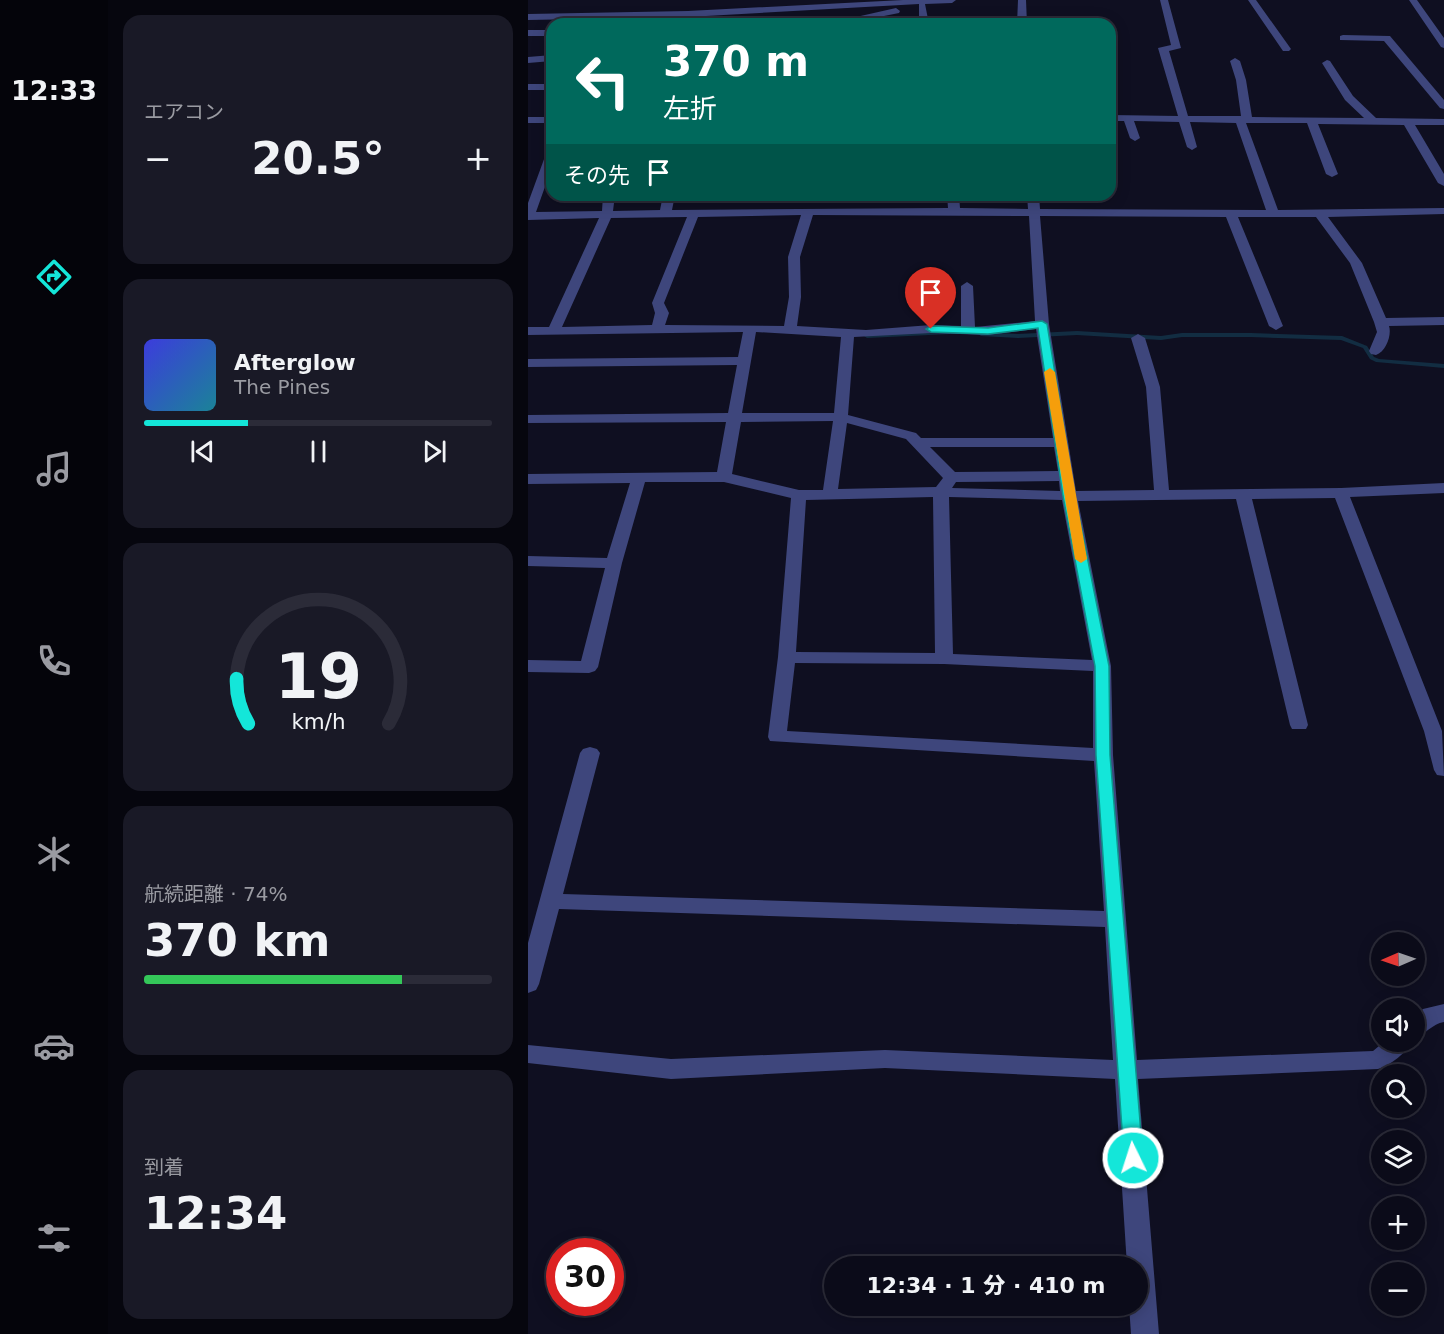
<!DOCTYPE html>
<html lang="ja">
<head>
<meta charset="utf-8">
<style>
  body { margin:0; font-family:"DejaVu Sans","Noto Sans JP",sans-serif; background:#191926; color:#f1f3f6; height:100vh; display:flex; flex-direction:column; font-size:22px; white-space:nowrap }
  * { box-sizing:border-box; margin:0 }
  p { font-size:20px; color:#9a9ba2 }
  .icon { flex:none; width:33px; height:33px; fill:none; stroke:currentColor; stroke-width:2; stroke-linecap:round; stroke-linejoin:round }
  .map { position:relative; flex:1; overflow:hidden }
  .drawer { display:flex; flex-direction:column; gap:15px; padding:15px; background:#06060e; width:420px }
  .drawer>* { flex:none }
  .banner { position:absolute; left:18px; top:18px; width:570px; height:183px; border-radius:18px; box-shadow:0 3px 15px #0003,0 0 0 2px #2b2b38; background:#00695c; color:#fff; overflow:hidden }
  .needle { width:39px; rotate:268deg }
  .buttons { position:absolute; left:843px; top:932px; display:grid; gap:12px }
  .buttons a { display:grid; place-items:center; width:54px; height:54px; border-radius:50%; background:#0b0b19; box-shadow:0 3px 15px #0003,0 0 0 2px #2b2b38; font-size:30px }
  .speed { position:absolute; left:18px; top:1238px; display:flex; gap:12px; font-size:30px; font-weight:700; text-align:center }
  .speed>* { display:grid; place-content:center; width:78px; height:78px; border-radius:50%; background:#0b0b19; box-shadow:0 3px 15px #0003,0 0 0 2px #2b2b38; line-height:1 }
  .speed .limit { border:9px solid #d22; background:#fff; color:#111 }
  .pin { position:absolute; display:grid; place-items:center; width:51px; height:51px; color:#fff; margin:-62px -26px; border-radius:50% 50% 50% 0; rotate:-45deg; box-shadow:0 0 6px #0007 }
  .pin .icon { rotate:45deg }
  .me { position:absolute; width:66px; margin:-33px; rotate:356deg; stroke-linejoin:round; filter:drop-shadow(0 0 4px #0008) }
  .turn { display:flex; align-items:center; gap:21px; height:126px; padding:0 18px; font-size:27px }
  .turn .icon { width:78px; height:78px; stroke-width:2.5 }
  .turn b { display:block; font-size:42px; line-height:51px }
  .then { display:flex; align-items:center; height:57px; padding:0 18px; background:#0003; gap:12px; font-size:22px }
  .big { font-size:45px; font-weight:800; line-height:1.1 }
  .drawer .card { flex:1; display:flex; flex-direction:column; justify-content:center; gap:9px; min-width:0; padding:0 21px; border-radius:18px; background:#191926 }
  .drawer .dial { align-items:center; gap:0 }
  .dial svg { height:156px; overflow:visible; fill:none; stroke:#2b2b38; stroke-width:7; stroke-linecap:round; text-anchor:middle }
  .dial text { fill:#f1f3f6; stroke:none }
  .song { display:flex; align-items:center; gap:18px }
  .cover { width:72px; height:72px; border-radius:9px; background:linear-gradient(135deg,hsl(240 70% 55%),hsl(190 70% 35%)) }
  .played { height:6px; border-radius:3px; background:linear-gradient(90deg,#14e6d9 30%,#2b2b38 30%) }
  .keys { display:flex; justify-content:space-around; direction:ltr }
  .heat { display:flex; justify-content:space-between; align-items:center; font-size:33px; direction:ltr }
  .charge { height:9px; border-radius:4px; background:linear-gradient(90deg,#34c759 74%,#2b2b38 0) }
  .trip { position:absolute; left:296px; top:1256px; width:324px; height:60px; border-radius:30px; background:#0b0b19; box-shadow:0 3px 15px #0003,0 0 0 2px #2b2b38; font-weight:800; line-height:60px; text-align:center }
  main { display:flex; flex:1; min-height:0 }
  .tab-bar { display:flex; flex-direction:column; width:108px; justify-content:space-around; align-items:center; background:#04040a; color:#9a9ba2 }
  .tab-bar .icon { width:42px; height:42px }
  .tab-bar .on { color:#14e6d9 }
  .tab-bar b { font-size:27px; color:#f1f3f6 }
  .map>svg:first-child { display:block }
</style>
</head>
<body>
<main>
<nav class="tab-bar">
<b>12:33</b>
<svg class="icon on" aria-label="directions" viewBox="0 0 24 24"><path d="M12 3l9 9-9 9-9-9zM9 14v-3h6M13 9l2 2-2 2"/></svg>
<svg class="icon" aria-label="music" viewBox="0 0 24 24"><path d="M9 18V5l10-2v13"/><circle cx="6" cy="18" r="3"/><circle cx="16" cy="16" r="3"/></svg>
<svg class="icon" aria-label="phone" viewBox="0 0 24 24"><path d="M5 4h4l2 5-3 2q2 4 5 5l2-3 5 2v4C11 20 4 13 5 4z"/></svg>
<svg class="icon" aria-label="climate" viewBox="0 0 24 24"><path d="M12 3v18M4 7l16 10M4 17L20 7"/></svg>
<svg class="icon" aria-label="car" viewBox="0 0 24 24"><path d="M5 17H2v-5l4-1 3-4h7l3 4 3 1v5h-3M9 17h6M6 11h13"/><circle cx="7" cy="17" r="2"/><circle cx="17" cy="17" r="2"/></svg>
<svg class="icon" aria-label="filters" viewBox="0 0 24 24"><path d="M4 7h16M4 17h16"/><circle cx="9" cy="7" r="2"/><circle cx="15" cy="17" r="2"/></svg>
</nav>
<section class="drawer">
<div class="card"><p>エアコン</p>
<div class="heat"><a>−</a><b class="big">20.5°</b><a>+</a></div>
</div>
<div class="card">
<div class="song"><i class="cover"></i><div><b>Afterglow</b><p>The Pines</p></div></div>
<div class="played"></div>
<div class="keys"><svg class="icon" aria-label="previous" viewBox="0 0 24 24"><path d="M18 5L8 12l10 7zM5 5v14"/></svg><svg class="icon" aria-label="pause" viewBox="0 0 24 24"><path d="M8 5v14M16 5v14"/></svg><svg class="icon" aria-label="next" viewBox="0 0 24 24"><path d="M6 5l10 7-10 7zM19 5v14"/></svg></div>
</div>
<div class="card dial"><svg viewBox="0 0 100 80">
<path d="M14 69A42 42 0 1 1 86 69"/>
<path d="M14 69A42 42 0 0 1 8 46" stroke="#14e6d9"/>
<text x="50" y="56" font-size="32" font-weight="700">19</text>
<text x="50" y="72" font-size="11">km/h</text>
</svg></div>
<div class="card"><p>航続距離 · 74%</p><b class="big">370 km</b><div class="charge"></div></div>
<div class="card"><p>到着</p><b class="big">12:34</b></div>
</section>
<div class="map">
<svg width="916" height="1334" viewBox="0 0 916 1334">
  <rect width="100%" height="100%" fill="#0f0f21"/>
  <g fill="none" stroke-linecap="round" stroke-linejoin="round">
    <!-- stream -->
    <path fill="#122d42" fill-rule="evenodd" d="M 420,331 L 422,332 L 422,334 L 339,338 L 336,336 L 339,334 Z
      M 549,331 L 633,336 L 654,333 L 723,333 L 814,336 L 839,346 L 846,357 L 851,359 L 916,364 L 916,368 L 848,362 L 842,359 L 835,348 L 813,340 L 723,337 L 654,337 L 633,340 L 549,335 L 490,338 L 453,336 L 450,334 L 453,332 L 490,334 Z"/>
    <!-- minor -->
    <path fill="#3e467c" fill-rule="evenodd" d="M 375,0 L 428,0 L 424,3 L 397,4 L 401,24 L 391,24 L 391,4 L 160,17 L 0,20 L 0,14 L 160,11 Z
      M 490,0 L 498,0 L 499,24 L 489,24 Z
      M 632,0 L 640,0 L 653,48 L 641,51 L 660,116 L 713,116 L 708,80 L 702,61 L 707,58 L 712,61 L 718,80 L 724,117 L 836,118 L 817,100 L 794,63 L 799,60 L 802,61 L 825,96 L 848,118 L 916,119 L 916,125 L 887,125 L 916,174 L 916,186 L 910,183 L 876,125 L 790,124 L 810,174 L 804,177 L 798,174 L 779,123 L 718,123 L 750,210 L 916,208 L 916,214 L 800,217 L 834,263 L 858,318 L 916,317 L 916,325 L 861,326 C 864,335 858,352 848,355 L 843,354 L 841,351 L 849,332 L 846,322 L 822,263 L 788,217 L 710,217 L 755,326 L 748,330 L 741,326 L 698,217 L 512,216 L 521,324 L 548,491 L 626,490 L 618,387 L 603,338 L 610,334 L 617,338 L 632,387 L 641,490 L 813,488 L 916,483 L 916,493 L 822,497 L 914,731 L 916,776 L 909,775 L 906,770 L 896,731 L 807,498 L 724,499 L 780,725 L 778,729 L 764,729 L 762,725 L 708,499 L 550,501 L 583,666 L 585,755 L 609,1060 L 845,1051 L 857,1041 L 885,1041 C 878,1053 863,1065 850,1069 L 610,1079 L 631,1334 L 603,1334 L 601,1305 L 609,1305 L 609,1266 L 599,1266 L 587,1079 L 357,1068 L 143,1079 L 0,1063 L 0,1045 L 143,1059 L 357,1050 L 585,1060 L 577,927 L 31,909 L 11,984 L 8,990 L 0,993 L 0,943 L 52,753 L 55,749 L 62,747 L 69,749 L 72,753 L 35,894 L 576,911 L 566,761 L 242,741 L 240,737 L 250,657 L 263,498 L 196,482 L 117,482 L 94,563 L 70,667 L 67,671 L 61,673 L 0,672 L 0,660 L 53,661 L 77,568 L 0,566 L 0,556 L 79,558 L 102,483 L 0,484 L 0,474 L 189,472 L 198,422 L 0,423 L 0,415 L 200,413 L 209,365 L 0,367 L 0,359 L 210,357 L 215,332 L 0,335 L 0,327 L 21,327 L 71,218 L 0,220 L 0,203 L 19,151 L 24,148 L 24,167 L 8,212 L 74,211 L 75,195 L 87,195 L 85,211 L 132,210 L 135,195 L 147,195 L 144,210 L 420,208 L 419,195 L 431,195 L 432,208 L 500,209 L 499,195 L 511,195 L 512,209 L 738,210 L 708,123 L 662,122 L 669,147 L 664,150 L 659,147 L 651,122 L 606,121 L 612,138 L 607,141 L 602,138 L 596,121 L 582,121 L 582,115 L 650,116 L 630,48 L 643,45 ZM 273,215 L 260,257 L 261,297 L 256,326 L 137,325 L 141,313 L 136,303 L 170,217 ZM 285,215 L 501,216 L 507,321 L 447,327 L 445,286 L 439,282 L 433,286 L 433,326 L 403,325 L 338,330 L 269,326 L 273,297 L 272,257 ZM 159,217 L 124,303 L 127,313 L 124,325 L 34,327 L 83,218 ZM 508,329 L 525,438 L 393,438 L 388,433 L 320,415 L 326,337 L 403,333 L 460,335 ZM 228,332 L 313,337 L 306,413 L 214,413 ZM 305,421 L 295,490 L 271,490 L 204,474 L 213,422 ZM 319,423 L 378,439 L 415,478 L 408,487 L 310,489 ZM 402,447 L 526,447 L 530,471 L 427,472 ZM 531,481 L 532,491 L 424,488 L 428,482 ZM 405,497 L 407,653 L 268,652 L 278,500 ZM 421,497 L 534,500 L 564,660 L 425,654 ZM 267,663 L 416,664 L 565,671 L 565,748 L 259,731 Z
      M 720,0 L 728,0 L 763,49 L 761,51 L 755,51 Z
      M 881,0 L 889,0 L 916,38 L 916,48 L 913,47 Z
      M 368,8 L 372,11 L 371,13 L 316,24 L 297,24 Z
      M 0,30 L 24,30 L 24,36 L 0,36 Z
      M 815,35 L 862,36 L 916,100 L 916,109 L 912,108 L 856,41 L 812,40 L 812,36 Z
      M 24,55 L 24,61 L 0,63 L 0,57 Z
      M 0,84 L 24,84 L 24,90 L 0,90 Z
      M 0,117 L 24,117 L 24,123 L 0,123 Z
      M 916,1004 L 916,1022 C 904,1024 898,1034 886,1038 L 886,1016 L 895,1009 Z"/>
  </g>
  <!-- route -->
  <path fill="#14e6d9" stroke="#0d968d" stroke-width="1.5" d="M 514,321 L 519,324 L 547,496 L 581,666 L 582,755 L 615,1158 L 612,1164 L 605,1166 L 599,1164 L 596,1158 L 568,755 L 567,666 L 535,496 L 510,328 L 460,334 L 403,332 L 398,329 L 403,326 L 460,328 Z"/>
  <!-- slow -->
  <path fill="#f59e0b" d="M 522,368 L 527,372 L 559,559 L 553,563 L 547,559 L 516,372 Z"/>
</svg>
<div class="buttons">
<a><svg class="needle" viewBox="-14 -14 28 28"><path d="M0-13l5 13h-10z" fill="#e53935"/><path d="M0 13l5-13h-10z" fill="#9a9ba2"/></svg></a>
<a><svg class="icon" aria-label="sound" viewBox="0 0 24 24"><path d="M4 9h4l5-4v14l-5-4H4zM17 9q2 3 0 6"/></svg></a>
<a><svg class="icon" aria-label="search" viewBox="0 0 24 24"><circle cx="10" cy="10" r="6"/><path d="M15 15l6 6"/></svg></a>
<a><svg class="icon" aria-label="layers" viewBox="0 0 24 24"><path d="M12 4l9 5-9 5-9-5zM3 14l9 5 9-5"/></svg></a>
<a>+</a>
<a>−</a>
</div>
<div class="speed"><div class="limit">30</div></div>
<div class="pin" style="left:403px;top:329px;background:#d93025"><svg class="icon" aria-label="arrive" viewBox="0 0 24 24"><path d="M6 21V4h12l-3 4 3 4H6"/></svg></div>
<svg class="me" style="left:605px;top:1158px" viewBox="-20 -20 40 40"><circle r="17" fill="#14e6d9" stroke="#fff" stroke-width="3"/><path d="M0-11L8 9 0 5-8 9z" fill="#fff"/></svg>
<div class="trip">12:34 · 1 分 · 410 m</div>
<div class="banner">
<div class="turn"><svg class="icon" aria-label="left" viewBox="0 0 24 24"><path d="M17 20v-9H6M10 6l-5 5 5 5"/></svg><div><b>370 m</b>左折</div></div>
<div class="then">その先<svg class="icon" aria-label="arrive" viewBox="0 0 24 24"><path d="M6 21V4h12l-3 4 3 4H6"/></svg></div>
</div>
</div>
</main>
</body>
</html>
